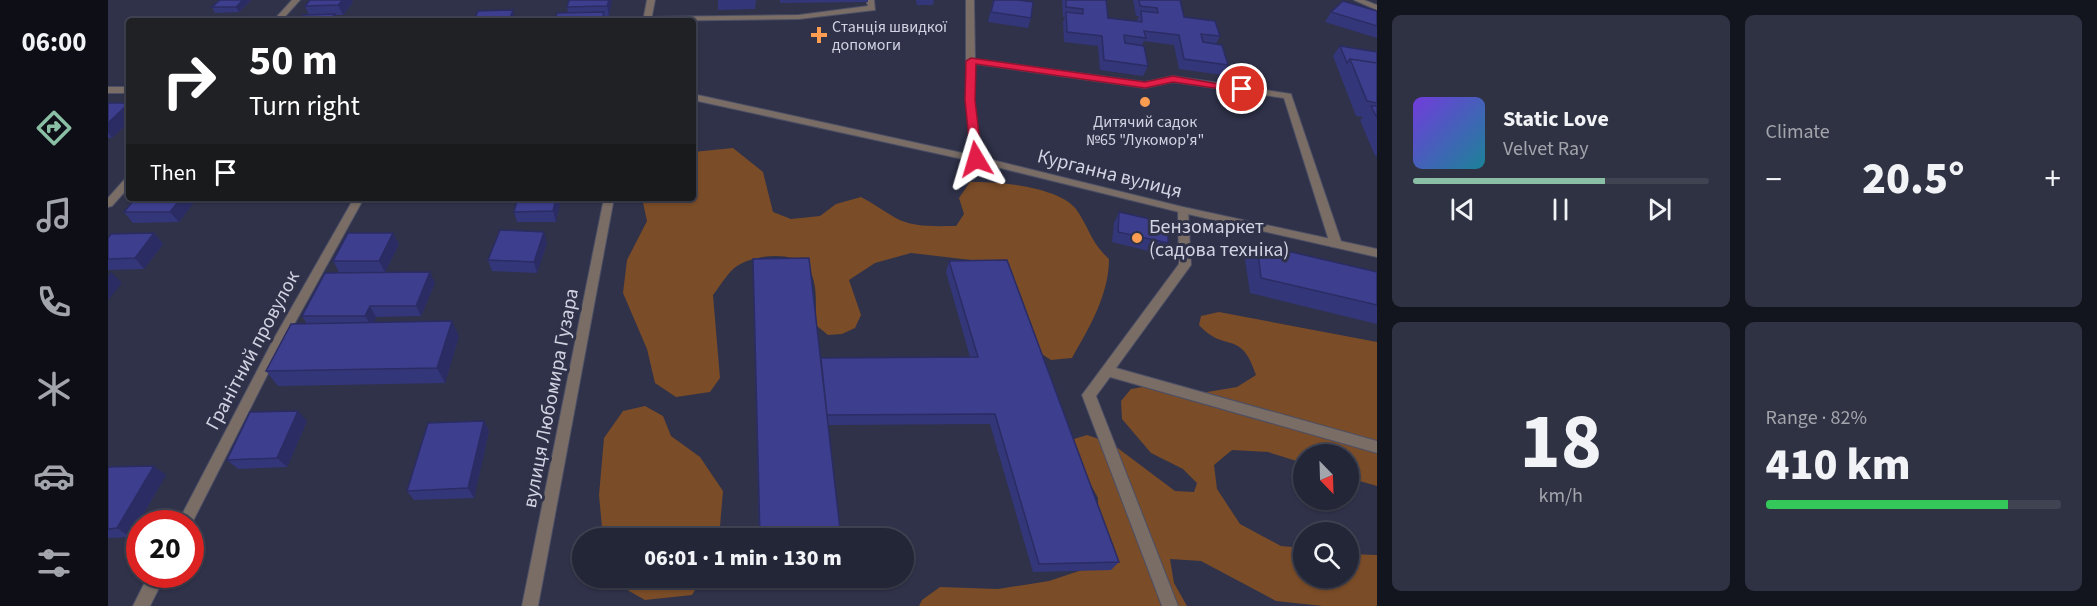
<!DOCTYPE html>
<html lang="en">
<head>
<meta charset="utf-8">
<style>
  body { margin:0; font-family:"Source Sans 3",sans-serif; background:#2f3242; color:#f1f3f6; height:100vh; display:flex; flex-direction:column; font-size:22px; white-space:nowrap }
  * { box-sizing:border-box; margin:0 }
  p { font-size:20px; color:#a3a5ad }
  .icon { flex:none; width:33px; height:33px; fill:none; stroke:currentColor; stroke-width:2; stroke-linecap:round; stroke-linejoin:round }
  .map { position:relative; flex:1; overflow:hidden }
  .details { display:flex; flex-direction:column; gap:15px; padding:15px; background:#13151e; width:720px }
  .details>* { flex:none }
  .hud { position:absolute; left:18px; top:18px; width:570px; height:183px; border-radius:6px; box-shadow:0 2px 4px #0004,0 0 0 2px #404352; background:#202124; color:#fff; overflow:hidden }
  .needle { width:39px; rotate:157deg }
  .buttons { position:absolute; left:1185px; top:444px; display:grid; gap:12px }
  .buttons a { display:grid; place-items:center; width:66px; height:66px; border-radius:50%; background:#232637; box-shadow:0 2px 4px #0004,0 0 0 2px #404352; font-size:30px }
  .speed { position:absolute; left:18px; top:510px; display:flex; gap:12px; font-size:30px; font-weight:700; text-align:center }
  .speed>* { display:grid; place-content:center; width:78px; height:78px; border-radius:50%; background:#232637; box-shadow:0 2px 4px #0004,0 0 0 2px #404352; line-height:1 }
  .speed .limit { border:9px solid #d22; background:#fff; color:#111 }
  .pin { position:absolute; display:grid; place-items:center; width:51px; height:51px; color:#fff; margin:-26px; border:3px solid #fff; border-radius:50%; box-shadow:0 2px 6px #0007 }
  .me { position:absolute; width:66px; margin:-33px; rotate:353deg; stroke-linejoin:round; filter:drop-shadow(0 0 4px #0008) }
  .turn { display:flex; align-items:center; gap:21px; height:126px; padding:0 24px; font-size:27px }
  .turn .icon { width:78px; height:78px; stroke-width:2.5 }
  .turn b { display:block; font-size:42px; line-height:51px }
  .then { display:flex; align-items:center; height:57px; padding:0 24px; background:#0003; gap:12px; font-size:22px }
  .big { font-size:45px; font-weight:800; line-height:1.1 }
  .details .card { flex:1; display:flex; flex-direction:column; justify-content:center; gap:9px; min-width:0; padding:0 21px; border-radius:9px; background:#2f3242 }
  .details .dial { align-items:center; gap:0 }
  .dial b { font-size:78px; line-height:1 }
  .song { display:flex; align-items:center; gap:18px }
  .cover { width:72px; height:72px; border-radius:9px; background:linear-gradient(135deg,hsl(260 70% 55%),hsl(190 70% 35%)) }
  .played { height:6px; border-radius:3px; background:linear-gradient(90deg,#8abfa5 65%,#404352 65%) }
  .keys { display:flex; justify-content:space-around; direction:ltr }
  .heat { display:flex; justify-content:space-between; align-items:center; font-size:33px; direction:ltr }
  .charge { height:9px; border-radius:4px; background:linear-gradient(90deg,#34c759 82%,#404352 0) }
  .details .tiles { flex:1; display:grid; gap:15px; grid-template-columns:repeat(2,1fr) }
  .trip { position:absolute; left:464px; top:528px; width:342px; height:60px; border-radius:30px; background:#232637; box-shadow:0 2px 4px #0004,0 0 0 2px #404352; font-weight:800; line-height:60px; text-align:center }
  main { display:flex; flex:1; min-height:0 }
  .tab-bar { display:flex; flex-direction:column; width:108px; justify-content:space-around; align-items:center; background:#0e0f16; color:#a3a5ad }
  .tab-bar .icon { width:42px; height:42px }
  .tab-bar .active { color:#8abfa5 }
  .tab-bar b { font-size:27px; color:#f1f3f6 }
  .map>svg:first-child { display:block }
</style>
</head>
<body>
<main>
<nav class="tab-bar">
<b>06:00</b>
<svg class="icon active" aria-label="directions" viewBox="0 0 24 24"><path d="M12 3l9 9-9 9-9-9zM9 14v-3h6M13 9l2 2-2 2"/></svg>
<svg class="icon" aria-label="music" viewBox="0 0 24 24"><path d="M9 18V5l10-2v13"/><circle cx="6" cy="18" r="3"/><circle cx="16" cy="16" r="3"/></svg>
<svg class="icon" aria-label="phone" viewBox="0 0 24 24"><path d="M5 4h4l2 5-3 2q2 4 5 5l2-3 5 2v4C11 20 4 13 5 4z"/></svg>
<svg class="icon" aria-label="climate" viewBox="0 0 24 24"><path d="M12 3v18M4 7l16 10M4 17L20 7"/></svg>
<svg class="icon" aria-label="car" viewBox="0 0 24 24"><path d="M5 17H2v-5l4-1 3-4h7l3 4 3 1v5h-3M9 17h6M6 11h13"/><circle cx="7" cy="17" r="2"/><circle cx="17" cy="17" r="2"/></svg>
<svg class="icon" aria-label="filters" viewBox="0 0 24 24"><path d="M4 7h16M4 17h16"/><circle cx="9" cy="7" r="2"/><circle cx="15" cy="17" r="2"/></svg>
</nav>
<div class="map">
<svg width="1269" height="606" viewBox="0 0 1269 606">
  <rect width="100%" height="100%" fill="#2f3249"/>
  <!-- green -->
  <path fill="#7a4c28" d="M 625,148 L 655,172 L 665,212 L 683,219 L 712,216 L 728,204 L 753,197 C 765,203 774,210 786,217 C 804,228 828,226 848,226 L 856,214 L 851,198 L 862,182 C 889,181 951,187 968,209 C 982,229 982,241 1001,259 C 1001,295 981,328 964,358 L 943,360 L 926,349 L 889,263 L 803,253 L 767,263 L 741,280 L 753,315 L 747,328 L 734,334 L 720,335 L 709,326 C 706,308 712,283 699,267 C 684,250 646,255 629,266 C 620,272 612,286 605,295 L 612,378 L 602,392 L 568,397 L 547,383 L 539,349 L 515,293 L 519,260 L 539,221 L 534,198 L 585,198 L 585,152 Z
    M 1111,312 L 1269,342 L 1269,486 L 1241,478 L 1240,454 L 1196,454 L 1195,463 L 1160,452 L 1124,450 L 1106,465 L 1109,489 L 1132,524 L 1173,546 L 1195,548 L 1196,578 L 1240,578 L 1241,554 L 1269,555 L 1269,606 L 1215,606 L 1168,601 L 1093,561 L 1062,559 L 1066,583 L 1079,606 L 811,606 L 814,600 L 832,587 L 890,589 L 941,581 L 989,565 L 990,498 L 964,450 L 966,439 L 979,435 L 1003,443 L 1067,491 L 1086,492 L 1089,483 L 1075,469 L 1043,453 L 1014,419 L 1013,401 L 1023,389 L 1052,384 L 1093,393 L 1129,387 L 1148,375 C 1133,328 1117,354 1091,325 L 1093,316 Z
    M 537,406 L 555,416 L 563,436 L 592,457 L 615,491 L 611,538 L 495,538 L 491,495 L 496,438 L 515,411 Z
    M 504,578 L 594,578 L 584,595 L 537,600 L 507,583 Z"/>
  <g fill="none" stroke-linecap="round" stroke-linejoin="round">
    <!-- service casing -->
    <g stroke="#4c4f65" stroke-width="2">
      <path id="service" d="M 758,0 L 766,0 L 767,10 L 691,19 L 538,21 L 535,19 L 539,17 L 691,15 L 760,6 Z
        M 858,0 L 866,0 L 867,59 L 1037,82 L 1065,76 L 1183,94 L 1234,244 L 1232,247 L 1224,247 L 1222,244 L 1176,98 L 1065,82 L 1037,88 L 867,64 L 866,101 L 873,159 L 871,161 L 865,161 L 858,101 Z
        M 1246,0 L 1256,0 L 1269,5 L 1269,10 Z
        M 1075,207 L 1080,210 L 1083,265 L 1008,368 L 1269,441 L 1269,453 L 1002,377 L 988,396 L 1070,606 L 1054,606 L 974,395 L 1071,264 L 1070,210 Z"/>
    </g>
    <!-- minor casing -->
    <g stroke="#4c4f65" stroke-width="2">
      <path id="minor" d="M 184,0 L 192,0 L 173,21 L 165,21 Z
        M 0,87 L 21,87 L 21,93 L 0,93 Z
        M 21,178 L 21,187 L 4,206 L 0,207 L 0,198 L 17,179 Z
        M 246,198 L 256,198 L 173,348 L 82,527 L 82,524 L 69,524 L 164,342 Z
        M 41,574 L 58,574 L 42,606 L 25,606 Z"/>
    </g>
    <!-- tertiary casing -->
    <g stroke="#4c4f65" stroke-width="2">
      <path id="tertiary" d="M 539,0 L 547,0 L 543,21 L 535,21 Z
        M 585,94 L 868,156 L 1075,207 L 1269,249 L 1269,257 L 1075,213 L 868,162 L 585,100 Z
        M 496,198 L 506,198 L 430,606 L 414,606 Z"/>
    </g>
    <!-- service -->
    <use href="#service" fill="#796d66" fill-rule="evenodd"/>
    <!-- minor -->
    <use href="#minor" fill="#796d66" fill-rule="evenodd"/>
    <!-- tertiary -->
    <use href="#tertiary" fill="#796d66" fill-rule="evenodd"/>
  </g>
  <!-- wall -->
  <path fill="#34367a" d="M 143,0 L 131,12 L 107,13 L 104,7 Z
    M 202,0 L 244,0 L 245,2 L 235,15 L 227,15 L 229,20 L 228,21 L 190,21 L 201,15 L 197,6 Z
    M 461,0 L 504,0 L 501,16 L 497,16 L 498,21 L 460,13 L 459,7 Z
    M 610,0 L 648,0 L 647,9 L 610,10 Z
    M 672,0 L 760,0 L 760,2 L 672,3 Z
    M 808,0 L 826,0 L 825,5 L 809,5 Z
    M 885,0 L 923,18 L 920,28 L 880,22 Z
    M 954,0 L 998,0 L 1000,18 L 1029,21 L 1031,16 L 1028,16 L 1025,0 L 1072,0 L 1076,17 L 1112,36 L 1108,44 L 1120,65 L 1114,75 L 1071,69 L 1066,45 L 1036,41 L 1034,45 L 1040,66 L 1035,76 L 992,70 L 990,46 L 956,42 L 955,22 L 957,17 L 955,17 Z
    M 1269,11 L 1269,38 L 1217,22 L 1223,12 Z
    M 1232,46 L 1269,52 L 1269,156 L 1267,156 L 1252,120 L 1255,117 L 1248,116 L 1225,56 Z
    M 0,103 L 21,103 L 21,122 L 4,138 L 0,138 Z
    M 28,198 L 89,198 L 71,222 L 25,223 L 16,212 Z
    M 410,198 L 453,198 L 448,222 L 409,222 L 406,212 Z
    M 1011,212 L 1060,243 L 1053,254 L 1004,242 L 1006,223 Z
    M 46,233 L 55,244 L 36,269 L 0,270 L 0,238 Z
    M 439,243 L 429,273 L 384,271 L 380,260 Z
    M 291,244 L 277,272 L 231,272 L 225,261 Z
    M 1149,244 L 1269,272 L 1269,324 L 1142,293 L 1137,259 Z
    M 645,259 L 713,358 L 862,357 L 838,272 L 841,261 L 1011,562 L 1003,570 L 925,572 L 882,424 L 720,425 L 733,538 L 651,538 Z
    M 327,283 L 313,316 L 268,317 L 266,323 L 351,336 L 337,383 L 170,386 L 158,371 L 199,324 L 194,316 Z
    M 199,421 L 179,467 L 130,469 L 119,460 Z
    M 376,421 L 381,431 L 366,498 L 306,500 L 299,491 Z
    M 0,467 L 58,475 L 22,537 L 0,538 Z
    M 652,578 L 718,578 L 652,579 Z"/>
  <!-- shaded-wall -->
  <path fill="#2b2c63" d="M 135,0 L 143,0 L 131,12 L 128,7 Z
    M 235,0 L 244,0 L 245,2 L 235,15 L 230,5 Z
    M 501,0 L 504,0 L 501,16 L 499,6 Z
    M 405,10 L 407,21 L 401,21 Z
    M 227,14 L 229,20 L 228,21 L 221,21 Z
    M 21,103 L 21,122 L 4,138 L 0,132 L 0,123 Z
    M 73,198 L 89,198 L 71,222 L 62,212 Z
    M 448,198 L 453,198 L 448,222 L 445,211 Z
    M 436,232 L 439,243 L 429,273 L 426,262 Z
    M 46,233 L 55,244 L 36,269 L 27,258 Z
    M 285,233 L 291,244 L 277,272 L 271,261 Z
    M 3,272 L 14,283 L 0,300 L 0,276 Z
    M 322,272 L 327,283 L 313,316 L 308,306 Z
    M 262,306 L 268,317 L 264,327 L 257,316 Z
    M 344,321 L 351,336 L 337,383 L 329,368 Z
    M 190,411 L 199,421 L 179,467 L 169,458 Z
    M 376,421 L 381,431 L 366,498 L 360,488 Z
    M 46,466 L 58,475 L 22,537 L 9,528 Z"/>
  <!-- building -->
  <path fill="#3d3f8e" stroke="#2b2c63" stroke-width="1.5" d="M 112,0 L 135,0 L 128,7 L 104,7 Z
    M 202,0 L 235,0 L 230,5 L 197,6 Z
    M 461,0 L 501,0 L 499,6 L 459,7 Z
    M 886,0 L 910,0 L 925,2 L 923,18 L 883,12 Z
    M 958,0 L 998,0 L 1000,18 L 1034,22 L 1033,11 L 1050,13 L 1049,8 L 1032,6 L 1031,0 L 1072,0 L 1076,17 L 1107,21 L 1112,36 L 1093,34 L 1095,42 L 1114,45 L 1120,65 L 1076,59 L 1071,35 L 1036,31 L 1038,38 L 1016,35 L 1017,43 L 1036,46 L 1040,66 L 996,60 L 994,36 L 959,32 L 958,12 L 975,14 L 975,9 L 958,7 Z
    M 1235,1 L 1269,11 L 1269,26 L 1223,12 Z
    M 405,10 L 401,21 L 366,21 L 370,11 Z
    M 496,12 L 494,21 L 447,21 L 449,13 Z
    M 227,14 L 221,21 L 190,21 L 195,15 Z
    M 1232,46 L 1269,52 L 1269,63 L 1242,59 L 1239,63 Z
    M 1242,59 L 1269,63 L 1269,103 L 1259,101 Z
    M 0,103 L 21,103 L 0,123 Z
    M 1263,106 L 1269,106 L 1269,118 Z
    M 28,198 L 73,198 L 62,212 L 16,212 Z
    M 410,198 L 448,198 L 445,211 L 406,212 Z
    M 1011,212 L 1060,223 L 1060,243 L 1010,232 Z
    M 392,230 L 436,232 L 426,262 L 380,260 Z
    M 46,233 L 27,258 L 0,259 L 0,238 L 3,234 Z
    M 240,233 L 285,233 L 271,261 L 225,261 Z
    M 1149,244 L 1269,272 L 1269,305 L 1153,278 Z
    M 701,258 L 733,538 L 652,538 L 645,259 Z
    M 899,260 L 1011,562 L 931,564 L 887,414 L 719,415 L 713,358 L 870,357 L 841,261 Z
    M 322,272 L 308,306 L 262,306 L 257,316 L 194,316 L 217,273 Z
    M 344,321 L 329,368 L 158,371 L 183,324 Z
    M 190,411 L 169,458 L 119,460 L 142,412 Z
    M 376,421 L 360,488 L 299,491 L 320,423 Z
    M 46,466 L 9,528 L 0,529 L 0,467 Z"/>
  <!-- route -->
  <path fill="#e11d48" stroke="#92132f" stroke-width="1.5" d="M 863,58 L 1037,82 L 1065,76 L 1139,89 L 1134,92 L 1065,82 L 1037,88 L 868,64 L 867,100 L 874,159 L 868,162 L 863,159 L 857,100 L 858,61 Z"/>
  <!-- markers -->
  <g fill="#fc9d52" stroke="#2f3249" stroke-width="2">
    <path d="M708 26h6v6h6v6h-6v6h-6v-6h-6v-6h6z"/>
    <circle cx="1037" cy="102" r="6"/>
    <circle cx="1029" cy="238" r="6"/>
  </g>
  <g text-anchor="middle" stroke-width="6" stroke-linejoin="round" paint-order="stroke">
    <!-- far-poi labels -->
    <g font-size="16" fill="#d1d3e2" stroke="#2f3249" text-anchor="start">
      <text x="724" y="32">Станція швидкої<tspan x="724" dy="18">допомоги</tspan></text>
      <text x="1037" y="127" text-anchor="middle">Дитячий садок<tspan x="1037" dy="18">№65 "Лукомор'я"</tspan></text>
    </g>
    <!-- street labels -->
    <g font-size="20" fill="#d1d3e2" stroke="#2f3249">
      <text transform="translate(1002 173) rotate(14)" y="7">Курганна вулиця</text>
      <text transform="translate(144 350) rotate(-62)" y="7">Гранітний провулок</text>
      <text transform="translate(442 398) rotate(-79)" y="7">вулиця Любомира Гузара</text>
    </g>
    <!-- poi labels -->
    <g font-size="20" fill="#d1d3e2" stroke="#2f3249" text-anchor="start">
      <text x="1041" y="233">Бензомаркет<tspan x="1041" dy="23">(садова техніка)</tspan></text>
    </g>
  </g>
</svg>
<div class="buttons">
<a><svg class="needle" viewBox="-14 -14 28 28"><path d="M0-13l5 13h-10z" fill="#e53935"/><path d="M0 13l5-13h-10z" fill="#a3a5ad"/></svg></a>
<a><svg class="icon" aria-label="search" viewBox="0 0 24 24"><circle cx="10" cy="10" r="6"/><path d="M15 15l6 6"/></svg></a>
</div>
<div class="speed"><div class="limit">20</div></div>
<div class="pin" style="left:1134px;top:89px;background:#d93025"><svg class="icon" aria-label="arrive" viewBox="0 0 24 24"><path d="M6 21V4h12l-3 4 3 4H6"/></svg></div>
<svg class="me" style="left:868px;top:159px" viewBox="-20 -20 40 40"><path d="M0-17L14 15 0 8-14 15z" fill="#e11d48" stroke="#fff" stroke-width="4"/></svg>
<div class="trip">06:01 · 1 min · 130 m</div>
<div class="hud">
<div class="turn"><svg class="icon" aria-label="right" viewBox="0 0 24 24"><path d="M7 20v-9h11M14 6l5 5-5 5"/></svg><div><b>50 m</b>Turn right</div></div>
<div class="then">Then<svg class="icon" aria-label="arrive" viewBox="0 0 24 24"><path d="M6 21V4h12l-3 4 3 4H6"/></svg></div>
</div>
</div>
<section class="details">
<div class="tiles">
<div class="card">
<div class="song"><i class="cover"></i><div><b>Static Love</b><p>Velvet Ray</p></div></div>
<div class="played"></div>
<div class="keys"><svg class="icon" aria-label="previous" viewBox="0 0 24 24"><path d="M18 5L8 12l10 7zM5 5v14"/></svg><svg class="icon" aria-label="pause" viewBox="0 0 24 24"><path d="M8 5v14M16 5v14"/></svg><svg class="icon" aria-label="next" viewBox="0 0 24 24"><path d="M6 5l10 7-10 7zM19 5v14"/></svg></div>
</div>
<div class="card"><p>Climate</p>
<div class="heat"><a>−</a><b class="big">20.5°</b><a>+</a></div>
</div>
<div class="card dial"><b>18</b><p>km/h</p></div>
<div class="card"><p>Range · 82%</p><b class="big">410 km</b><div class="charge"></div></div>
</div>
</section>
</main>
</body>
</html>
